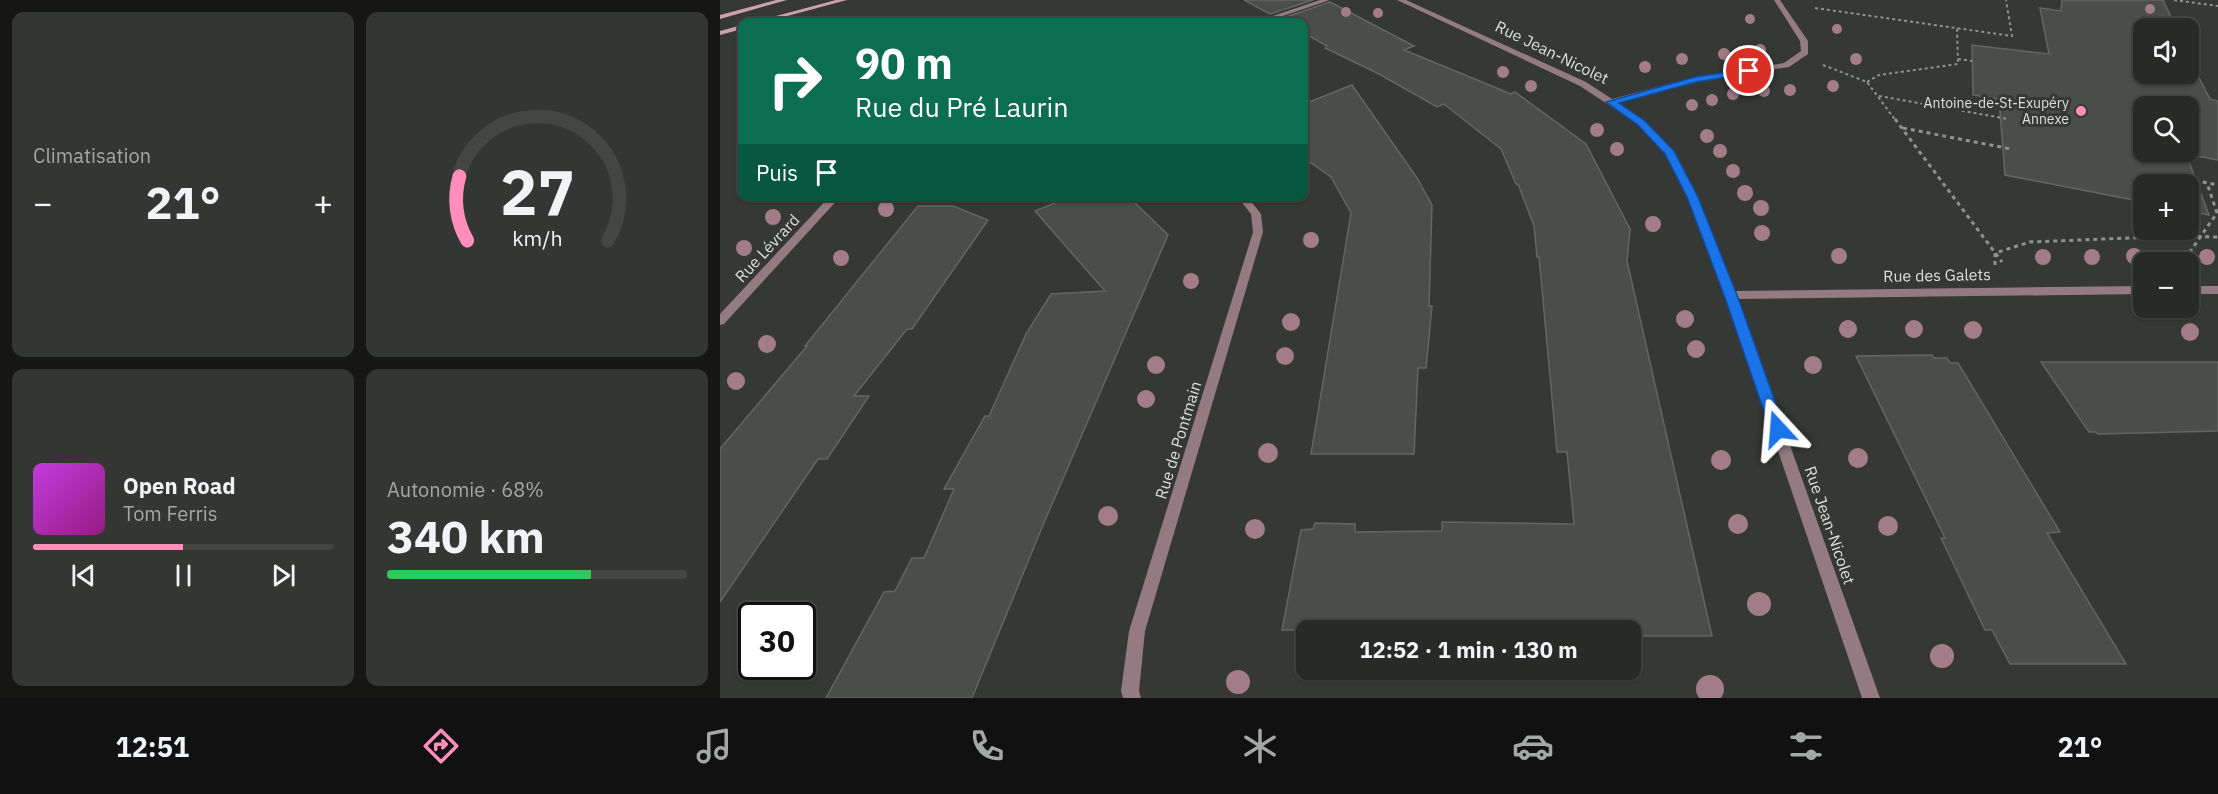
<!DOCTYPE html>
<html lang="fr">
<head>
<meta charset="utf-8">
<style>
  body { margin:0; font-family:"IBM Plex Sans",sans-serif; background:#343633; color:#f1f3f6; height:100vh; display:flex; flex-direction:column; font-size:22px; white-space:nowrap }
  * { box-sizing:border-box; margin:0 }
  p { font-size:20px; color:#a5a7a7 }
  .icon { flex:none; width:33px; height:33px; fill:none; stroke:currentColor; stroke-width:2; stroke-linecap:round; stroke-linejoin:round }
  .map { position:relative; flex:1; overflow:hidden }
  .sheet { display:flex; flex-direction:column; gap:12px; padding:12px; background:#161715; width:720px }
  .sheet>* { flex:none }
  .banner { position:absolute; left:18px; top:18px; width:570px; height:183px; border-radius:12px; box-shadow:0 2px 4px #0004,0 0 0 2px #444644; background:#0b6e4f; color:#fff; overflow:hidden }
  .controls { position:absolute; left:1413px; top:18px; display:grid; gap:12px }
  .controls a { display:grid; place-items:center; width:66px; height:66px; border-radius:12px; background:#282a27; box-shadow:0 2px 4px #0004,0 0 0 2px #444644; font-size:30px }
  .speed { position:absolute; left:18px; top:602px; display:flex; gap:12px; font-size:30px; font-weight:700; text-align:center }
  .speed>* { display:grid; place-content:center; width:78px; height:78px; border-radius:50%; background:#282a27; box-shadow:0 2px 4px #0004,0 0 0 2px #444644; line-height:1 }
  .speed .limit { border:3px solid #111; border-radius:9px; background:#fff; color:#111 }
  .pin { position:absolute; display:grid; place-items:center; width:51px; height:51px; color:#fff; margin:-26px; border:3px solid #fff; border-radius:50%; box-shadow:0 2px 6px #0007 }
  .me { position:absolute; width:66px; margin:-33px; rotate:341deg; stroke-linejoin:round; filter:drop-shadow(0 0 4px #0008) }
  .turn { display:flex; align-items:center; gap:21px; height:126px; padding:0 18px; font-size:27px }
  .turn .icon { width:78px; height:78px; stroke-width:2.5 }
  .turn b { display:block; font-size:42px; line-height:51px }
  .then { display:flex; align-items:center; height:57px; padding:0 18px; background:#0003; gap:12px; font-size:22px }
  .big { font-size:45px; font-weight:700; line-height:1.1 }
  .sheet .card { flex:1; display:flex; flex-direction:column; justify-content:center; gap:9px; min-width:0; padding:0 21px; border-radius:12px; background:#343633 }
  .sheet .dial { align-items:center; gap:0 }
  .dial svg { height:156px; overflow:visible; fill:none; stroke:#444644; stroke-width:7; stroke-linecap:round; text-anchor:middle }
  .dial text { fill:#f1f3f6; stroke:none }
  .song { display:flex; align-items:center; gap:18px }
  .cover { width:72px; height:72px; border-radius:9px; background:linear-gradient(135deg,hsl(290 70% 55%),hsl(310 70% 35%)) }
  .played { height:6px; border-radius:3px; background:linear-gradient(90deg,#ff8eba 50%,#444644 50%) }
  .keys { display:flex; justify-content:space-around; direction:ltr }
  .heat { display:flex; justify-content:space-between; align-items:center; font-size:33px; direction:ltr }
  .charge { height:9px; border-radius:4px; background:linear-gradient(90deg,#34c759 68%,#444644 0) }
  .sheet .tiles { flex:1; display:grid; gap:12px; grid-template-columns:repeat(2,1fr) }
  .trip { position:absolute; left:576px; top:620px; width:345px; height:60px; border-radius:12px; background:#282a27; box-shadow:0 2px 4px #0004,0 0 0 2px #444644; font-weight:700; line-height:60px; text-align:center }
  .menu { display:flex; height:96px; justify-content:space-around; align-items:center; background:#101110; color:#a5a7a7 }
  .menu .icon { width:42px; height:42px }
  .menu .selected { color:#ff8eba }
  .menu b { font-size:27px; color:#f1f3f6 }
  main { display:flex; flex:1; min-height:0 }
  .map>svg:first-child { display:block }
</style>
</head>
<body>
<main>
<section class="sheet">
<div class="tiles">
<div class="card"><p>Climatisation</p>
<div class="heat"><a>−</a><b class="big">21°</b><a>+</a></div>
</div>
<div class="card dial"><svg viewBox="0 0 100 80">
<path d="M14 69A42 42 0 1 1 86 69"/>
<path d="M14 69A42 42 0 0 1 10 36" stroke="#ff8eba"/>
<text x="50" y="56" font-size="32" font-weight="700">27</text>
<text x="50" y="72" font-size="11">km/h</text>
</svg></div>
<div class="card">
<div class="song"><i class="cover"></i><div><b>Open Road</b><p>Tom Ferris</p></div></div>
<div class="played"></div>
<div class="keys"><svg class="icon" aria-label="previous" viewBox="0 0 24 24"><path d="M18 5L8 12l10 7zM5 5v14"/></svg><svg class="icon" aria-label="pause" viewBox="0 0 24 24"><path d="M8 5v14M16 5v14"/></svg><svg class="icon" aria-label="next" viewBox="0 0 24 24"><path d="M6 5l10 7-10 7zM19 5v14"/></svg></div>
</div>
<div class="card"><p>Autonomie · 68%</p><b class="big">340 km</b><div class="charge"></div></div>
</div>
</section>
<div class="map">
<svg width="1498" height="698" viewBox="0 0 1498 698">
  <rect width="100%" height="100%" fill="#353834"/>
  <!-- building -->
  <path fill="#4a4d4a" stroke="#636662" stroke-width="1.5" fill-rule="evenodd" d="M 524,0 L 593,0 L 550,14 Z
    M 1342,0 L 1443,0 L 1456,28 L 1424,28 L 1424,74 L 1468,74 L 1468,56 L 1490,99 L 1498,101 L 1498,160 L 1466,154 L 1489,215 L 1468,211 L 1468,184 L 1424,184 L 1424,202 L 1285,175 L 1279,99 L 1253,95 L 1252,45 L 1329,54 L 1320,8 L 1341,11 ZM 1424,106 L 1468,106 L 1468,152 L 1424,152 Z
    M 610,2 L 694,46 L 684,50 L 791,94 L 795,92 L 866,144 L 910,229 L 907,261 L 992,636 L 910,636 L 910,630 L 562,630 L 581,530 L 593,529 L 595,523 L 635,524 L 635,532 L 722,531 L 722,522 L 854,524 L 847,452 L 837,452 L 819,257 L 817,257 L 814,226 L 798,184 L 796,184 L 781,149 L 724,104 L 717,107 L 659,74 L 605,48 L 607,46 L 584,33 L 584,22 L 565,22 L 560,19 Z
    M 632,85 L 697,178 L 712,205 L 709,306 L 712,306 L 706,368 L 698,368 L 694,454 L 591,454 L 631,213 L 611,177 L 584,158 L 584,104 Z
    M 352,196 L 408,196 L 448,235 L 323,525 L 252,698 L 106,698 L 164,592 L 175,591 L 192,558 L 204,558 L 234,489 L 224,489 L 265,416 L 269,416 L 306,334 L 331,294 L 385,291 L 315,211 Z
    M 198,206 L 233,206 L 268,220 L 192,329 L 187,329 L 134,396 L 149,396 L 107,459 L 98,459 L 0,602 L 0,449 L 87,346 L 85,346 Z
    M 1212,355 L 1214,358 L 1227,358 L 1230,363 L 1238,363 L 1340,532 L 1327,533 L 1406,664 L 1290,664 L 1272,630 L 1265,630 L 1221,538 L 1225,538 L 1136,356 Z
    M 1321,362 L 1498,362 L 1498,431 L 1378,434 L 1376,432 L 1369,432 Z"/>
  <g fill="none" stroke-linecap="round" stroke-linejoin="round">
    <!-- path-far1 -->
    <path stroke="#90928f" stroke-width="2" stroke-dasharray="3 3" stroke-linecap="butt" d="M 1454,0 L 1498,6
      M 1095,8 L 1292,36 L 1286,0
      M 1238,59 L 1252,61
      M 1103,65 L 1147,82 L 1176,121
      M 1147,82 L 1159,75 L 1238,64 L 1237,28
      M 1159,96 L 1288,119"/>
    <!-- path -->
    <path stroke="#90928f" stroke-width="3" stroke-dasharray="4 4" stroke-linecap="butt" d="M 1175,119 L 1282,262
      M 1183,128 L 1291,149
      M 1467,179 L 1498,185
      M 1465,259 L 1497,213 L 1487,183
      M 1275,265 L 1275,253 L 1310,242 L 1458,236 L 1498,237"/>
    <!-- minor -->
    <path fill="#947b83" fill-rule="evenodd" d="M 600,0 L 610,0 L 545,22 L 535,22 Z
      M 677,0 L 686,0 L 866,82 L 892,99 L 975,77 L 1064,63 L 1081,51 L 1080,41 L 1054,0 L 1060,0 L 1088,41 L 1088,54 L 1069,67 L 976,81 L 897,103 L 925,121 L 955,153 L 978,197 L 1015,291 L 1424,286 L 1424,294 L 1018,299 L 1160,698 L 1142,698 L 1005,295 L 968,197 L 946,154 L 919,125 L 860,86 Z
      M 110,196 L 121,196 L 4,324 L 0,325 L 0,314 Z
      M 517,196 L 527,196 L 541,214 L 543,232 L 425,631 L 419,691 L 421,698 L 403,698 L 401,691 L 409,631 L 533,232 L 531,214 Z
      M 1468,286 L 1498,286 L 1498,294 L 1468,294 Z"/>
    <!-- secondary -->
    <path fill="#c9a0ae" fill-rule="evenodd" d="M 56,0 L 67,0 L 0,19 L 0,15 Z
      M 116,0 L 127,0 L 45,22 L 34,22 Z
      M 22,25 L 22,29 L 0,35 L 0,31 Z"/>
  </g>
  <!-- trees -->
  <g fill="#a27d89">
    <circle cx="1430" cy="9" r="5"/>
    <circle cx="626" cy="12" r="5"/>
    <circle cx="658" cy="13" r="5"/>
    <circle cx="1030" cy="19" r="5"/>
    <circle cx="1117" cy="29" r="5"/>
    <circle cx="1040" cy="50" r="6"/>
    <circle cx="1004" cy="54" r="6"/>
    <circle cx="962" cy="59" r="6"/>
    <circle cx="1136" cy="59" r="6"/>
    <circle cx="925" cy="67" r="6"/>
    <circle cx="783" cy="72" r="6"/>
    <circle cx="811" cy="86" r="6"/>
    <circle cx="1113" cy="86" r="6"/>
    <circle cx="1070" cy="90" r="6"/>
    <circle cx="1044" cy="91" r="6"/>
    <circle cx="1013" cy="94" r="6"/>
    <circle cx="992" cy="100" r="6"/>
    <circle cx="972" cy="105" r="6"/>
    <circle cx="877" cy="130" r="7"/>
    <circle cx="987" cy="136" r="7"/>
    <circle cx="897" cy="149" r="7"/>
    <circle cx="1000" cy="151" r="7"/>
    <circle cx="1013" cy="171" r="7"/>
    <circle cx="1025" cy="193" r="8"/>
    <circle cx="1041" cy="208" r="8"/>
    <circle cx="166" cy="209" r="8"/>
    <circle cx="53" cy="217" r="8"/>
    <circle cx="933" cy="224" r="8"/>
    <circle cx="1042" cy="233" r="8"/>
    <circle cx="591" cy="240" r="8"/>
    <circle cx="24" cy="248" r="8"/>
    <circle cx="1119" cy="256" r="8"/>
    <circle cx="1414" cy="256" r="8"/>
    <circle cx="1323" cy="257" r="8"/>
    <circle cx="1372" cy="257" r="8"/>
    <circle cx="1487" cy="257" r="8"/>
    <circle cx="121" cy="258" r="8"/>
    <circle cx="471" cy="281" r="8"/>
    <circle cx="965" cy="319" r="9"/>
    <circle cx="571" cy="322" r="9"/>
    <circle cx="1128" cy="329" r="9"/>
    <circle cx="1194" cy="329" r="9"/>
    <circle cx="1253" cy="330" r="9"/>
    <circle cx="1470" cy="332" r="9"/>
    <circle cx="47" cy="344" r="9"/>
    <circle cx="976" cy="349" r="9"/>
    <circle cx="565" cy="356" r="9"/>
    <circle cx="436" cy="365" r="9"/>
    <circle cx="1093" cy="365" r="9"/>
    <circle cx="16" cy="381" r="9"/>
    <circle cx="426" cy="399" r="9"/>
    <circle cx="548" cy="453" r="10"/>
    <circle cx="1138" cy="458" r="10"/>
    <circle cx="1001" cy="460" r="10"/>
    <circle cx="388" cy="516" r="10"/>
    <circle cx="1018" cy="524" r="10"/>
    <circle cx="1168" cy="526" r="10"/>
    <circle cx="535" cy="529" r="10"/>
    <circle cx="1039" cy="604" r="12"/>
    <circle cx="1222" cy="656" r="12"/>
    <circle cx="518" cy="682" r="12"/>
    <circle cx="990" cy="689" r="14"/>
  </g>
  <!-- route -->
  <path fill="#1a73e8" stroke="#114b97" stroke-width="1.5" d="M 1029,69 L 1034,71 L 1033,73 L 976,82 L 899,103 L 925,121 L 954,151 L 978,197 L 1017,295 L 1065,429 L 1063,433 L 1052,433 L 1050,429 L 1004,295 L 967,197 L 945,154 L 918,125 L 886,102 L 975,77 Z"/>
  <!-- markers -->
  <circle fill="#ff8eba" stroke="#353834" stroke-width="2" cx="1361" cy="111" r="6"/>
  <g text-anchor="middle" stroke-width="6" stroke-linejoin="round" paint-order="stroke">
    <!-- far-poi labels -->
    <g font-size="14" fill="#dddfdc" stroke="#353834" text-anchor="end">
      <text x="1349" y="108">Antoine-de-St-Exupéry<tspan x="1349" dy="16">Annexe</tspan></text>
    </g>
    <!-- street labels -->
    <g font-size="16" fill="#dddfdc" stroke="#353834">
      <text transform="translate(832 52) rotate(26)" y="6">Rue Jean-Nicolet</text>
      <text transform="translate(47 248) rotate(-47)" y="6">Rue Lévrard</text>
      <text transform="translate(1217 275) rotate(-1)" y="6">Rue des Galets</text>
      <text transform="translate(458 440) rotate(-73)" y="6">Rue de Pontmain</text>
      <text transform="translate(1110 525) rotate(71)" y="6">Rue Jean-Nicolet</text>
    </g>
  </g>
</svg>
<div class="controls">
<a><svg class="icon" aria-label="sound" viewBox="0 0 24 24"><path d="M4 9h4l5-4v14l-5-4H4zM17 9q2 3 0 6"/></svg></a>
<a><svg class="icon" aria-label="search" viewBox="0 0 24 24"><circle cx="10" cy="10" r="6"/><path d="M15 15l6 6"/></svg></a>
<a>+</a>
<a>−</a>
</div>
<div class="speed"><div class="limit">30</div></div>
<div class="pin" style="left:1029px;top:71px;background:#d93025"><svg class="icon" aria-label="arrive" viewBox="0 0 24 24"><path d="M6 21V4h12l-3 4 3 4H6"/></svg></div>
<svg class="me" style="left:1058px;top:429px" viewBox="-20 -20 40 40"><path d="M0-17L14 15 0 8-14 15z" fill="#1a73e8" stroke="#fff" stroke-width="4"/></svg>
<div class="trip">12:52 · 1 min · 130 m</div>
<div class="banner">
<div class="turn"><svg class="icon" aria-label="right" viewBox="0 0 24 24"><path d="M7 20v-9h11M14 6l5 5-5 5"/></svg><div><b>90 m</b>Rue du Pré Laurin</div></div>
<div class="then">Puis<svg class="icon" aria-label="arrive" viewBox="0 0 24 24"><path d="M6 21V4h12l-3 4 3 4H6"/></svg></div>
</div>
</div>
</main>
<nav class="menu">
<b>12:51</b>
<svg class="icon selected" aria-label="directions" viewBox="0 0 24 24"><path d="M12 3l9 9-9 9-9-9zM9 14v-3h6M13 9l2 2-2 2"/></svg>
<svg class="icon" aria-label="music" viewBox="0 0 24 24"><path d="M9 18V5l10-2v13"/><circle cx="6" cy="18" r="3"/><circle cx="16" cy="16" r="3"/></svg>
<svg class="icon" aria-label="phone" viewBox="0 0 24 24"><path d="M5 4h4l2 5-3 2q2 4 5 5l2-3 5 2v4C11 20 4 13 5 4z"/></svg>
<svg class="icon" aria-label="climate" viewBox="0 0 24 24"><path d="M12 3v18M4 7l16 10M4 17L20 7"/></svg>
<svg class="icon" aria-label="car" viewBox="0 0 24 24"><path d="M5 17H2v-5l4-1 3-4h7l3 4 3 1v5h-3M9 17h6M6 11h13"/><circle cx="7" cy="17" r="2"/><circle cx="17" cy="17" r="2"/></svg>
<svg class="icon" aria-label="filters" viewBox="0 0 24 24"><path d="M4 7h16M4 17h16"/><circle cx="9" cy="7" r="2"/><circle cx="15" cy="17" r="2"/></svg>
<b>21°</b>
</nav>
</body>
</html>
